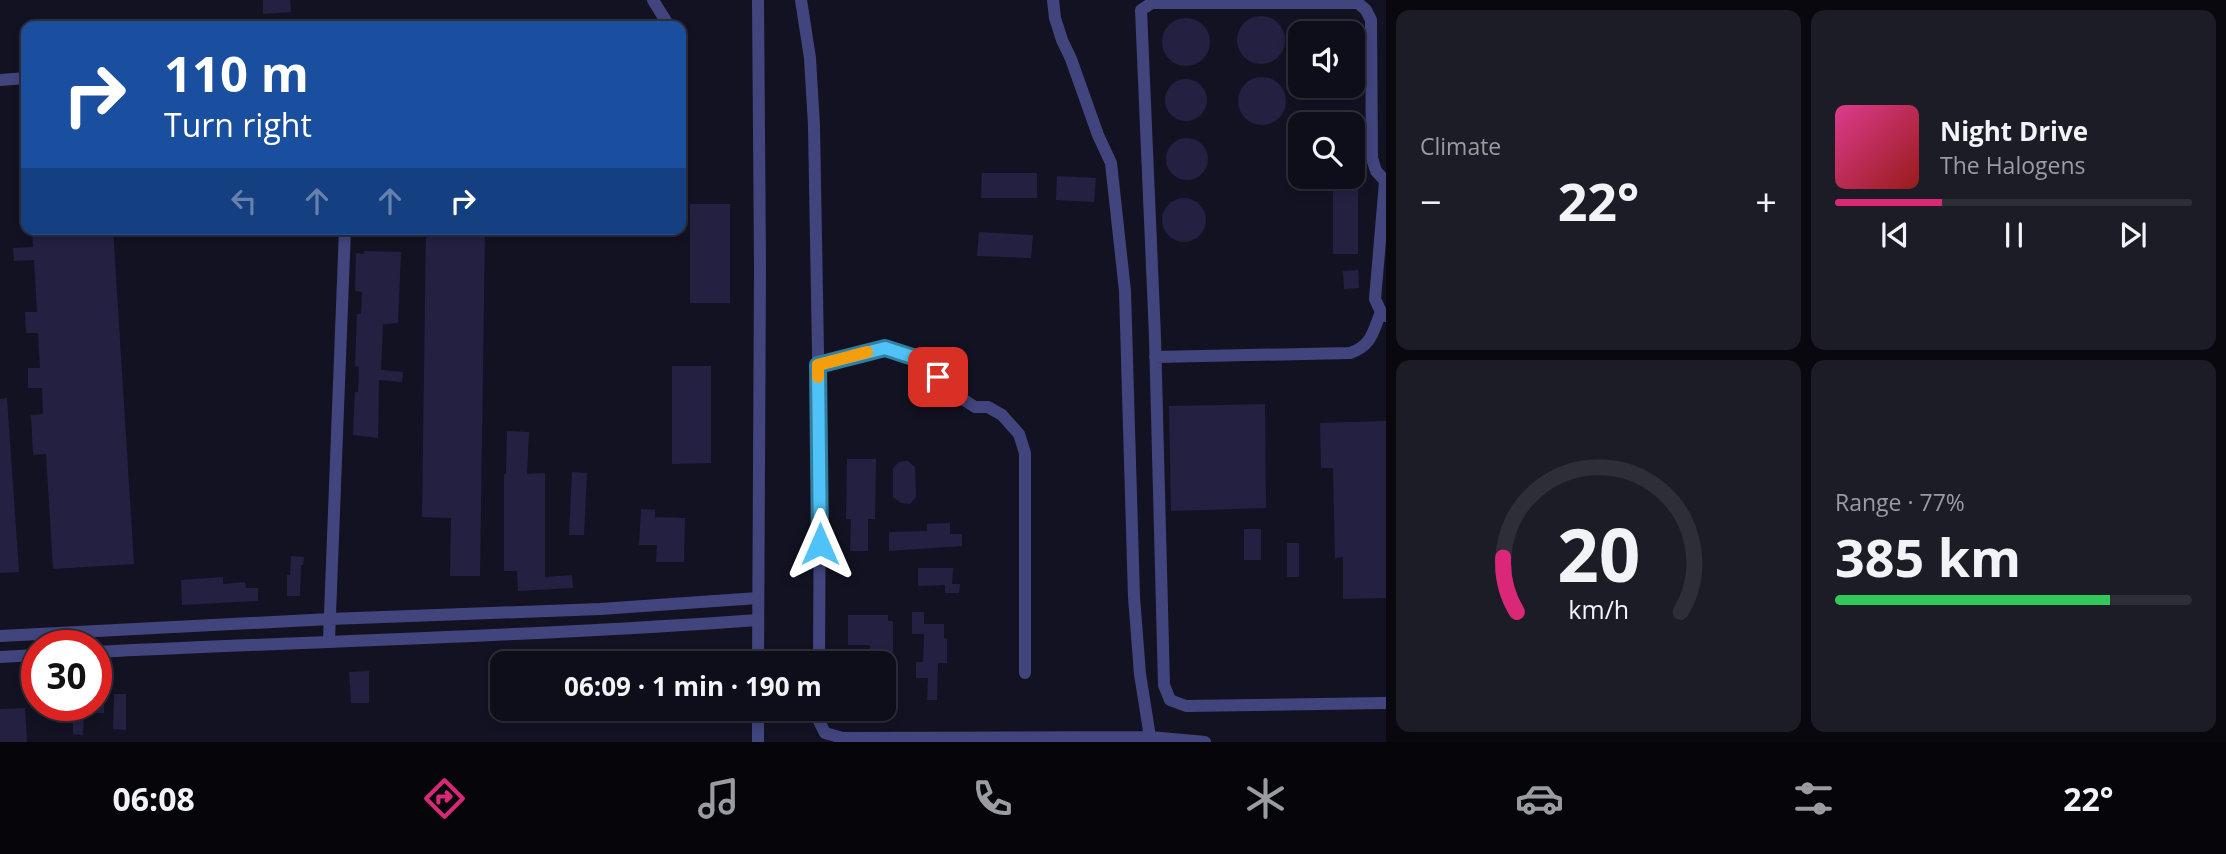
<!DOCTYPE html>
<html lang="en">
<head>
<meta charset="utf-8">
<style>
  body { margin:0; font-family:"Open Sans",sans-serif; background:#1c1c27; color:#f1f3f6; height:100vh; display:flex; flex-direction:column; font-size:26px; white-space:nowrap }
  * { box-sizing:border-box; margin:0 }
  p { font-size:23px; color:#9b9ca2 }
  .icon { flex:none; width:38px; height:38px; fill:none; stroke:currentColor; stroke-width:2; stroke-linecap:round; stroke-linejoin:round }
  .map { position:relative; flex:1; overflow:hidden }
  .panel { display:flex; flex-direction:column; gap:10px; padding:10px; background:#08080e; width:840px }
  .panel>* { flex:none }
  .top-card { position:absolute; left:21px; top:21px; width:665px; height:214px; border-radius:14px; box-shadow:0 4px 10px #0003,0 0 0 2px #2e2e39; background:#1a4fa0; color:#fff; overflow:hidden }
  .tools { position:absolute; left:1288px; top:21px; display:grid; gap:14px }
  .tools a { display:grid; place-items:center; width:77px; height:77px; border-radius:14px; background:#0e0e1a; box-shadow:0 4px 10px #0003,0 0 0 2px #2e2e39; font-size:35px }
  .speed { position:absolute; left:21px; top:630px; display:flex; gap:14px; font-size:35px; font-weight:700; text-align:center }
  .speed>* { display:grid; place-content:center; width:91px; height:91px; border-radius:50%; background:#0e0e1a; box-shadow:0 4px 10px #0003,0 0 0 2px #2e2e39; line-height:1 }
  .speed .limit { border:10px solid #d22; background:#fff; color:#111 }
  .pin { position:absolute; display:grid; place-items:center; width:60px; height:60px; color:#fff; margin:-30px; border-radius:14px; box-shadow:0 4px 10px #0006 }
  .me { position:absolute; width:77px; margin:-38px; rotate:0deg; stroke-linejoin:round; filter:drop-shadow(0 0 5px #0008) }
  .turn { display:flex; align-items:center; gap:24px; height:147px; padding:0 28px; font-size:32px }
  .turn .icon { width:91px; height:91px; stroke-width:2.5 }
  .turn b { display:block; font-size:49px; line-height:60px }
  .lanes { display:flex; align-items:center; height:66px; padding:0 28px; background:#0003; justify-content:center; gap:35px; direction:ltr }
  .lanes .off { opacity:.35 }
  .big { font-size:52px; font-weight:700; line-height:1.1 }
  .panel .card { flex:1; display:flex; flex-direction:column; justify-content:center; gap:10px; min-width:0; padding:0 24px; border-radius:14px; background:#1c1c27 }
  .panel .dial { align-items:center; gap:0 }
  .dial svg { height:182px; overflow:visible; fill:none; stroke:#2e2e39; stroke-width:7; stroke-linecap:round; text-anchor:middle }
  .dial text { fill:#f1f3f6; stroke:none }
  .song { display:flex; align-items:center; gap:21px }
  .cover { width:84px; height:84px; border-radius:10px; background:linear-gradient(135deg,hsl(330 70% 55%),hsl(0 70% 35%)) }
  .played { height:7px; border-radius:4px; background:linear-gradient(90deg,#db2777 30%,#2e2e39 30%) }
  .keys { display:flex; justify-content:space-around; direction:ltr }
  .heat { display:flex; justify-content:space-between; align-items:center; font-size:38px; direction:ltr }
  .charge { height:10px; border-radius:5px; background:linear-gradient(90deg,#34c759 77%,#2e2e39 0) }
  .panel .tiles { flex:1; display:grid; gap:10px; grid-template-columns:repeat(2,1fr) }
  .trip { position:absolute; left:490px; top:651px; width:406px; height:70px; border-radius:14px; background:#0e0e1a; box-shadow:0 4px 10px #0003,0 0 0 2px #2e2e39; font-weight:700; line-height:70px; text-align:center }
  .tabs { display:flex; height:112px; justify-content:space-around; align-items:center; background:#06060a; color:#9b9ca2 }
  .tabs .icon { width:49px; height:49px }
  .tabs .selected { color:#db2777 }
  .tabs b { font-size:32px; color:#f1f3f6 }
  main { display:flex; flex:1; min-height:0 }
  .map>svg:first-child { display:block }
</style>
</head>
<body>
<main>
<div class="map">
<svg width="1386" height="742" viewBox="0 0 1386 742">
  <rect width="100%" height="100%" fill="#131223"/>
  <!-- building -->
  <path fill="#242042" d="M 263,0 L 290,0 L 291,12 L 263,14 Z
    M1237 40a24 24 0 1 1 48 0a24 24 0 1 1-48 0Z
    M1162 42a24 24 0 1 1 48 0a24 24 0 1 1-48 0Z
    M1238 101a24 24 0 1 1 48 0a24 24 0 1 1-48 0Z
    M1165 100a21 21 0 1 1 42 0a21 21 0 1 1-42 0Z
    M 1325,86 L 1357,86 L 1356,94 L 1325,93 Z
    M1166 159a21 21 0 1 1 42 0a21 21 0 1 1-42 0Z
    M 982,173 L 1037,173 L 1037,198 L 981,198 Z
    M 1057,176 L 1096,178 L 1094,202 L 1056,200 Z
    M 1333,177 L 1358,177 L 1358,254 L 1333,254 Z
    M1162 220a22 22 0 1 1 44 0a22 22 0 1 1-44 0Z
    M 690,204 L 730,204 L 730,303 L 690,303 Z
    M 32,229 L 113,229 L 134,564 L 53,569 L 46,454 L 33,455 L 31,415 L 43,414 L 42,388 L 28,388 L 28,368 L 40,368 L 38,333 L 26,333 L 25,312 L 37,312 L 34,260 L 14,261 L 13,248 L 33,247 Z
    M 426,229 L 485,229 L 480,576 L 450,576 L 451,518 L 422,517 Z
    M 979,232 L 1033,235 L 1031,258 L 977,256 Z
    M 364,251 L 401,252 L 398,323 L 383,324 L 381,370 L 403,372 L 402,382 L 379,380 L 378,438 L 353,435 L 355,392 L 358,392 L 359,367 L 355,366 L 357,314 L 361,314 L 362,292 L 355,291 L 356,253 L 364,254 Z
    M 1358,270 L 1359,288 L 1344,289 L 1343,271 Z
    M 672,366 L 711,366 L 711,463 L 672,464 Z
    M 7,398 L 19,572 L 0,573 L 0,399 Z
    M 1265,404 L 1266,508 L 1171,511 L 1169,406 Z
    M 1386,421 L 1386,598 L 1343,599 L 1343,557 L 1335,558 L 1333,468 L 1321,468 L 1320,423 Z
    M 507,431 L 529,432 L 527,474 L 545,473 L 545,577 L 572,575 L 573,588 L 518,591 L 517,571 L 504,571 L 504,474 L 506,474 Z
    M 847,459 L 876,459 L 875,519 L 868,519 L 868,551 L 850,551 L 851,519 L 846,519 Z
    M 908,461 L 915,467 L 916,497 L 910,504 L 901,503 L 893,497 L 893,468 L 899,462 Z
    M 572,472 L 587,473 L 584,535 L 569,535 Z
    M 641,509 L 655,510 L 655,517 L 685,518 L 684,562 L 656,562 L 657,545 L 639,545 Z
    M 950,523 L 950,534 L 962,534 L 962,546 L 889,551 L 889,532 L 927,531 L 927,524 Z
    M 1244,529 L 1261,529 L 1261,560 L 1244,560 Z
    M 1287,543 L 1299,543 L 1299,577 L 1287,577 Z
    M 291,556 L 304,557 L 303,565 L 301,565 L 300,596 L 287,596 L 287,575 L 290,575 Z
    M 918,568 L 953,568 L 952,584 L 960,584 L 959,593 L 945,593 L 945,585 L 918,586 Z
    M 223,577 L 223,584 L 245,582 L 246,588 L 258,588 L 258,601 L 182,605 L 181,580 Z
    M 912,612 L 924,612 L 924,624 L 944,624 L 944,638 L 947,639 L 947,663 L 938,663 L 937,700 L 927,700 L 928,678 L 916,678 L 916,662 L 923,662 L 924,634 L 912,634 Z
    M 848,615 L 888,615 L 888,621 L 893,621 L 893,704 L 884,704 L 884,663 L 870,663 L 870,645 L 848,645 Z
    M 369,671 L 369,703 L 351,703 L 349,672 Z
    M 114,694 L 126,694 L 126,730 L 113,729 Z
    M 53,705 L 104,705 L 104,713 L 84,713 L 83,735 L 73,734 L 73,713 L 53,711 Z
    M 25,708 L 27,742 L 0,742 L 0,709 Z"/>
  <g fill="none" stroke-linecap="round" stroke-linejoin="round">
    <!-- minor -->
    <path stroke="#42457d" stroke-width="12" d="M 653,0 L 669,26
      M 758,0 L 760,268 L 758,663
      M 801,0 L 810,58 L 814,126 L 820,464 L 819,663
      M 1053,0 L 1055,18 L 1062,40 L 1071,59 L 1098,135 L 1111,163 L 1125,291 L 1134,597 L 1140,674 L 1150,737
      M 0,80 L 26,78
      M 1385,182 L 1375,299 L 1381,312 L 1386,316
      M 1386,182 L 1376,171 L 1372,158 L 1371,20 L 1366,10 L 1358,3 L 1152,3 L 1141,10 L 1155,337 L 1164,685 L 1170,700 L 1186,706 L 1386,703
      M 1155,357 L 1350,353 C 1372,346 1373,331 1381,312
      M 818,365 L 885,348 L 922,360 L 953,393 L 975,407 L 988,407 L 1002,415 L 1019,434 L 1025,453 L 1025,673
      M 0,636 L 330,619 L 600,609 L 758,598
      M 329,640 L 345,229
      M 96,652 C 317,641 537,636 757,620
      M 0,657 L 37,655
      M 758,709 L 758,742
      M 819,709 L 819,721 L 825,733 L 843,738 L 1150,737 L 1205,742"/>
  </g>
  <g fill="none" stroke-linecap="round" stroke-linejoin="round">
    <!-- route casing -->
    <g stroke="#337fa1" stroke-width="18">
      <path id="route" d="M 820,544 L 818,365 L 885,348 L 922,360 L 938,377"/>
    </g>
    <!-- route -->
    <use href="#route" stroke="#4fc3f7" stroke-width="12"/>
    <!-- slow -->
    <path stroke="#f59e0b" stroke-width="12" d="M 818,377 L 818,365 L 867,352"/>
  </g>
</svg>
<div class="tools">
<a><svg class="icon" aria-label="sound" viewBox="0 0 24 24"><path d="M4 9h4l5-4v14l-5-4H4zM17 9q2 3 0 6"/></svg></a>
<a><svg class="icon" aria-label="search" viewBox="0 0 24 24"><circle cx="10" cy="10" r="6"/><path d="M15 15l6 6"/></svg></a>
</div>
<div class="speed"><div class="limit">30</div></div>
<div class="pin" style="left:938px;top:377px;background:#d93025"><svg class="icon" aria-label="arrive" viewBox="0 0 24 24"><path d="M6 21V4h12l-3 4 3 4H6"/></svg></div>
<svg class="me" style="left:820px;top:544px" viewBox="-20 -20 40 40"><path d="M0-17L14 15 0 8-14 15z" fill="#4fc3f7" stroke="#fff" stroke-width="4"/></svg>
<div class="trip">06:09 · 1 min · 190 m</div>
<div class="top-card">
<div class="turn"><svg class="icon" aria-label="right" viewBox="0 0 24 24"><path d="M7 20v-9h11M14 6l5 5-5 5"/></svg><div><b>110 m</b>Turn right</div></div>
<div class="lanes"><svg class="icon off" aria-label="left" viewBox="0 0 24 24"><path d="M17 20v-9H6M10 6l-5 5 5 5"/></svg><svg class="icon off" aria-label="ahead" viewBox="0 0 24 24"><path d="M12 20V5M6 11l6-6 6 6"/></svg><svg class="icon off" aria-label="ahead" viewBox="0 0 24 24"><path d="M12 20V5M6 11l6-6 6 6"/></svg><svg class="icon" aria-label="right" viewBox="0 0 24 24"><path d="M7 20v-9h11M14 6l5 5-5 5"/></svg></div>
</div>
</div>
<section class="panel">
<div class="tiles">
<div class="card"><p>Climate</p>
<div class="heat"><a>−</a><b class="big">22°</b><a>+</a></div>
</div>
<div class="card">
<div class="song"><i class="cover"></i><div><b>Night Drive</b><p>The Halogens</p></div></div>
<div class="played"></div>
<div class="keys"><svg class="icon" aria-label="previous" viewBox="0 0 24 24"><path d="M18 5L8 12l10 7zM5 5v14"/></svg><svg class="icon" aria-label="pause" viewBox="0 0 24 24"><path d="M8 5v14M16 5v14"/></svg><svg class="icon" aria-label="next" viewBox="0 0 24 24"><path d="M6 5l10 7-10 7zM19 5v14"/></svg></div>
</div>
<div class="card dial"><svg viewBox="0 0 100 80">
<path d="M14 69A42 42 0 1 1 86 69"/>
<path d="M14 69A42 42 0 0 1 8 45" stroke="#db2777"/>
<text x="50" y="56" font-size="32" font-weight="700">20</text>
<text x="50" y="72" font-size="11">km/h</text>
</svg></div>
<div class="card"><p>Range · 77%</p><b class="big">385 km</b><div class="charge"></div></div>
</div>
</section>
</main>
<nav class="tabs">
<b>06:08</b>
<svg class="icon selected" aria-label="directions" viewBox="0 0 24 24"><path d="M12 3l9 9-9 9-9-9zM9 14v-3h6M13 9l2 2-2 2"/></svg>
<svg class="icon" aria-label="music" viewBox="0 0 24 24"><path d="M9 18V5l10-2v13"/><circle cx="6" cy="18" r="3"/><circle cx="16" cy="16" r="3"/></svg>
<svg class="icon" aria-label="phone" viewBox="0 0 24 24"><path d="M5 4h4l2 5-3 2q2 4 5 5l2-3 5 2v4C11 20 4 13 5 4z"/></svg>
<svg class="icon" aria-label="climate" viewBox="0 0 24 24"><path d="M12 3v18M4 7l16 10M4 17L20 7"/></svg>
<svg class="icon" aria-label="car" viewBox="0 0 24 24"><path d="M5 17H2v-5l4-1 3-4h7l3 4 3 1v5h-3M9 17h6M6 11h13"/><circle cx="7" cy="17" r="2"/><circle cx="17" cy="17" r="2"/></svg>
<svg class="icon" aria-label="filters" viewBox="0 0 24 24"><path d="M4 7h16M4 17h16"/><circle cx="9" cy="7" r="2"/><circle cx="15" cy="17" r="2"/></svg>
<b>22°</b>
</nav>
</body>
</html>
